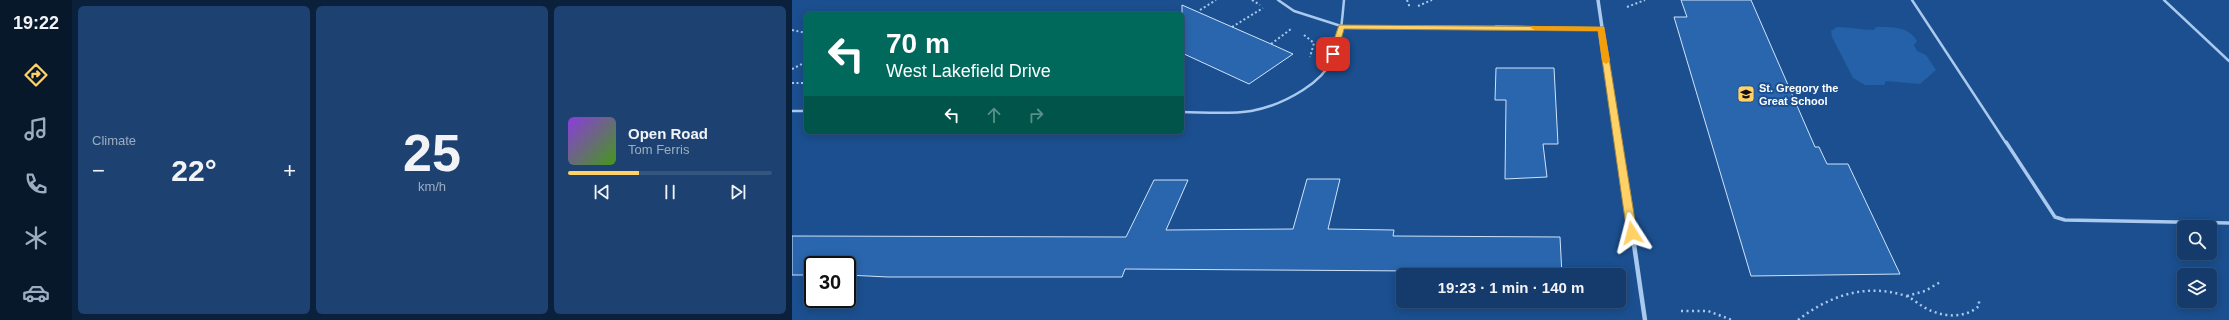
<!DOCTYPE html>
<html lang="en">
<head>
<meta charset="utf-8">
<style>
  body { margin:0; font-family:Helvetica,sans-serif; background:#1d4271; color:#f1f3f6; height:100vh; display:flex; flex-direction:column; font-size:15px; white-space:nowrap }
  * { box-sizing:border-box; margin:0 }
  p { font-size:13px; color:#9dadc1 }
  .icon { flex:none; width:22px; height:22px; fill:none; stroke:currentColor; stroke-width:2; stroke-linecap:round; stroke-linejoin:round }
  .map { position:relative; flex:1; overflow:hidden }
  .sheet { display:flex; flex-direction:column; gap:6px; padding:6px; background:#0b203b; width:720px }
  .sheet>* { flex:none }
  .hud { position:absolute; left:12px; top:12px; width:380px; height:122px; border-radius:6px; box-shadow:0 2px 10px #0003,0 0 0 1px #33557e; background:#00695c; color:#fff; overflow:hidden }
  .buttons { position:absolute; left:1385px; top:220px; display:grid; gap:8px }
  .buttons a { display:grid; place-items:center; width:40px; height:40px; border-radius:6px; background:#143b6b; box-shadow:0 2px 10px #0003,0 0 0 1px #33557e; font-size:20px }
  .speed { position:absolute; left:12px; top:256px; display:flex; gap:8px; font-size:20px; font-weight:700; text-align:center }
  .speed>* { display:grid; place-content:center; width:52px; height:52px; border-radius:50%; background:#143b6b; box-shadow:0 2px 10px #0003,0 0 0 1px #33557e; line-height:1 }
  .speed .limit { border:2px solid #111; border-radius:6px; background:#fff; color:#111 }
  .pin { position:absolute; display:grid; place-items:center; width:34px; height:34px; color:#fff; margin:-17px; border-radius:8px; box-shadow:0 2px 6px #0006 }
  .me { position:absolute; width:44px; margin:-22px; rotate:351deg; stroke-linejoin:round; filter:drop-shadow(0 0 3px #0008) }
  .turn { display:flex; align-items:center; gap:14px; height:84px; padding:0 16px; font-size:18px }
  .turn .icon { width:52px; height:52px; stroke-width:2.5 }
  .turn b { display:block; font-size:28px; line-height:34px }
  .lanes { display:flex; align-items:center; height:38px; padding:0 16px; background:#0003; justify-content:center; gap:20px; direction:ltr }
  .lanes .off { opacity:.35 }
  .big { font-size:30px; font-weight:800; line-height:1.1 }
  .sheet .widget { flex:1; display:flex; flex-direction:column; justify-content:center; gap:6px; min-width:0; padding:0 14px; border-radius:6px; background:#1d4271 }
  .sheet .dial { align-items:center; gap:0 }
  .dial b { font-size:52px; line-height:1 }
  .song { display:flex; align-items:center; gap:12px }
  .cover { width:48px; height:48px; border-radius:6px; background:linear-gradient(135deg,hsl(270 70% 55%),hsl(100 70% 35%)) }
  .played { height:4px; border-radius:2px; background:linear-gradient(90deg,#ffd166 35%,#33557e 35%) }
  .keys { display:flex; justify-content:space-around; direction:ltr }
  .heat { display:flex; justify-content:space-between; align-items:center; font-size:22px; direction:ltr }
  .sheet .tiles { flex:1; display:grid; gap:6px; grid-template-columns:repeat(3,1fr) }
  .trip { position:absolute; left:604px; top:268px; width:230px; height:40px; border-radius:6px; background:#143b6b; box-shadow:0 2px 10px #0003,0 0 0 1px #33557e; font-weight:800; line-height:40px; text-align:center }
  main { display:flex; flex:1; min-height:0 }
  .dock { display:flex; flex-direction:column; width:72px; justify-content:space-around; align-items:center; background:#08182b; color:#9dadc1 }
  .dock .icon { width:28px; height:28px }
  .dock .current { color:#ffd166 }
  .dock b { font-size:18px; color:#f1f3f6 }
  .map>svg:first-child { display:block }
</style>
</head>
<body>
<main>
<nav class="dock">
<b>19:22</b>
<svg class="icon current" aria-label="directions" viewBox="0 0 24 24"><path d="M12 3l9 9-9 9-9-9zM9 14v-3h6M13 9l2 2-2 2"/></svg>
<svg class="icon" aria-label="music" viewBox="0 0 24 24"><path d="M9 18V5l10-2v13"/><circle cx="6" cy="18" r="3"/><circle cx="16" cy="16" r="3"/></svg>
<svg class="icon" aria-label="phone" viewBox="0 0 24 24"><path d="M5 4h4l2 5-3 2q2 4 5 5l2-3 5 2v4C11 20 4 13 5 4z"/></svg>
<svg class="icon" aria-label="climate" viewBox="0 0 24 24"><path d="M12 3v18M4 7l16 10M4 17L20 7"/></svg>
<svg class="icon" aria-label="car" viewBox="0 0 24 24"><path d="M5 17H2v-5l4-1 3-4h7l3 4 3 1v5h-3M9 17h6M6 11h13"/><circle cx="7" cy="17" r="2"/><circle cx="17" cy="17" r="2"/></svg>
</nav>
<section class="sheet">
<div class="tiles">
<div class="widget"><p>Climate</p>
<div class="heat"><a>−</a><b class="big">22°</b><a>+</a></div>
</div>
<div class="widget dial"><b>25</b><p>km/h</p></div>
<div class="widget">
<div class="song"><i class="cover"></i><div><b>Open Road</b><p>Tom Ferris</p></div></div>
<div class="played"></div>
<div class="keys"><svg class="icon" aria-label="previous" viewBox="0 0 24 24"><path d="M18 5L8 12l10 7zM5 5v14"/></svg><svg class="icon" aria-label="pause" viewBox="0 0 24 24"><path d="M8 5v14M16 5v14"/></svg><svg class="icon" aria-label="next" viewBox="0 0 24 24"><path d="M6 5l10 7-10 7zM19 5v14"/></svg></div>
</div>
</div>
</section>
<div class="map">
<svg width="1437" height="320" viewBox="0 0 1437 320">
  <rect width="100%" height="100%" fill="#1b4f8f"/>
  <!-- green -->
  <path fill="#2461a8" d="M 1045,27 C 1058,27 1069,30 1082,30 L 1084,27 C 1100,27 1116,26 1125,41 L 1122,45 L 1125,51 L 1134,55 L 1144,70 L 1128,84 L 1094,81 L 1092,85 L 1073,85 L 1061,78 L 1040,37 L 1039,31 Z"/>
  <!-- building -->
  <path fill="#2a66ad" stroke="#cfe3fa" d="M 889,0 L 959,0 L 1023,147 L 1027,147 L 1035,164 L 1056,164 L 1108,274 L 959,276 L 882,17 L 895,17 Z
    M 390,5 L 479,44 L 501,54 L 457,84 L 390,53 Z
    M 704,68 L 762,68 L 766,144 L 751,144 L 755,177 L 713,179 L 714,100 L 703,100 Z
    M 515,179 L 548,179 L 536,229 L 602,230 L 601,236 L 768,237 L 770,275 L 624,275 L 624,271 L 333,269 L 330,277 L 96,277 L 55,275 L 55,265 L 21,265 L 21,275 L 0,275 L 0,236 L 334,237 L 362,180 L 396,180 L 374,230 L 501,229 Z"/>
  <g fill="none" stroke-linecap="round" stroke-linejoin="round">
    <!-- path-far1 -->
    <path stroke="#a9c9ee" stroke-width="2" stroke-dasharray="2 2.5" stroke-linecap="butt" d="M 460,0 L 468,5
      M 615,0 L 618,8
      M 626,6 L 640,0
      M 835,7 L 853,0
      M 408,10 L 424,0
      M 440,27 L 471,8
      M 0,30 L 14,33
      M 512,35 L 522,43 L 518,57
      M 479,44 L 499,29
      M 0,69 L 14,62
      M 0,83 L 14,83"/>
    <!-- path -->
    <path stroke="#a9c9ee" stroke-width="2.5" stroke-dasharray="2 3.5" stroke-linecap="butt" d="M 1115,296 L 1133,291 L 1150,281
      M 889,311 L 916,311 L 940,320
      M 1006,320 C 1038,295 1075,283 1114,296 C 1120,298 1125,303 1130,306 C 1148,317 1171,320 1187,306 L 1187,298"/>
    <!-- service-far1 -->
    <path stroke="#a9c9ee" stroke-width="2.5" d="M 486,0 L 502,11 L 549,26 L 704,27
      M 1120,0 L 1214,143
      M 1372,0 L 1437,61
      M 0,111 L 14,111
      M 390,112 C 439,113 467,118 511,90 C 522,83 534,73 540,60 C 549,42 550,20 552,0"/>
    <!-- service -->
    <path stroke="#a9c9ee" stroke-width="3.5" d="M 1214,142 L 1263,217 L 1273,220 L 1437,223"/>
    <!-- minor-far1 -->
    <path stroke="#a9c9ee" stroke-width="3.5" d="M 806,0 L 827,143
      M 704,27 L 809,29"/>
    <!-- minor -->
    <path stroke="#a9c9ee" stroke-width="4.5" d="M 827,142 L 853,320"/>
  </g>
  <!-- route -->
  <path fill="#ffd166" stroke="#a68842" d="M 547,25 L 812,27 L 845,233 L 844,235 L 836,235 L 835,233 L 806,31 L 552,29 L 545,54 L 541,57 L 537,54 Z"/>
  <!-- slow -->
  <path fill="#f59e0b" d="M 740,26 L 812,27 L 818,61 L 814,64 L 810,61 L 806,31 L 743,30 L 739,28 Z"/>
  <!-- icons -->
  <defs>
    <g id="school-square" transform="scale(0.9)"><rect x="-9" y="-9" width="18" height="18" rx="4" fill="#ffd166" stroke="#1b4f8f"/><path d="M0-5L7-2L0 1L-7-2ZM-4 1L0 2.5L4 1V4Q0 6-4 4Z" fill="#111"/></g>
  </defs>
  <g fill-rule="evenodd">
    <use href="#school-square" x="954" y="94"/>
  </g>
  <g text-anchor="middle" stroke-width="4" stroke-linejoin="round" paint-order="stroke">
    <!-- poi labels -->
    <g font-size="11" font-weight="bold" fill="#fff" stroke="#1b4f8f" text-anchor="start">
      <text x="967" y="92">St. Gregory the<tspan x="967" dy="13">Great School</tspan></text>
    </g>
  </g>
</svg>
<div class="buttons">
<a><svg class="icon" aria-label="search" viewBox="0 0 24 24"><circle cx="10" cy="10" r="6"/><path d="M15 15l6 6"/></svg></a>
<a><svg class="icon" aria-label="layers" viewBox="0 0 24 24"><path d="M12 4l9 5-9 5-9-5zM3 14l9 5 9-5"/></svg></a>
</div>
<div class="speed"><div class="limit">30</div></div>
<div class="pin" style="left:541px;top:54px;background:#d93025"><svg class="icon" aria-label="arrive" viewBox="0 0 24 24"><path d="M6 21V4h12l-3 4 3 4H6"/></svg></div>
<svg class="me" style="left:840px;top:233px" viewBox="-20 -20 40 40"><path d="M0-17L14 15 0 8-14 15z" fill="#ffd166" stroke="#fff" stroke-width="4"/></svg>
<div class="trip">19:23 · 1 min · 140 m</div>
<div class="hud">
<div class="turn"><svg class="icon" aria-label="left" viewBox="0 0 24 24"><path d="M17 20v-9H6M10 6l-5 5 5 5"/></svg><div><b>70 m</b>West Lakefield Drive</div></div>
<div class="lanes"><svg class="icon" aria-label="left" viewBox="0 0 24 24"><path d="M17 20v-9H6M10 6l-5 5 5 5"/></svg><svg class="icon off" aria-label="ahead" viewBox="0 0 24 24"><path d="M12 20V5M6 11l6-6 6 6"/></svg><svg class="icon off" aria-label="right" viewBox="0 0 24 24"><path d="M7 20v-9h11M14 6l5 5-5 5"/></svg></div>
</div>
</div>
</main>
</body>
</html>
